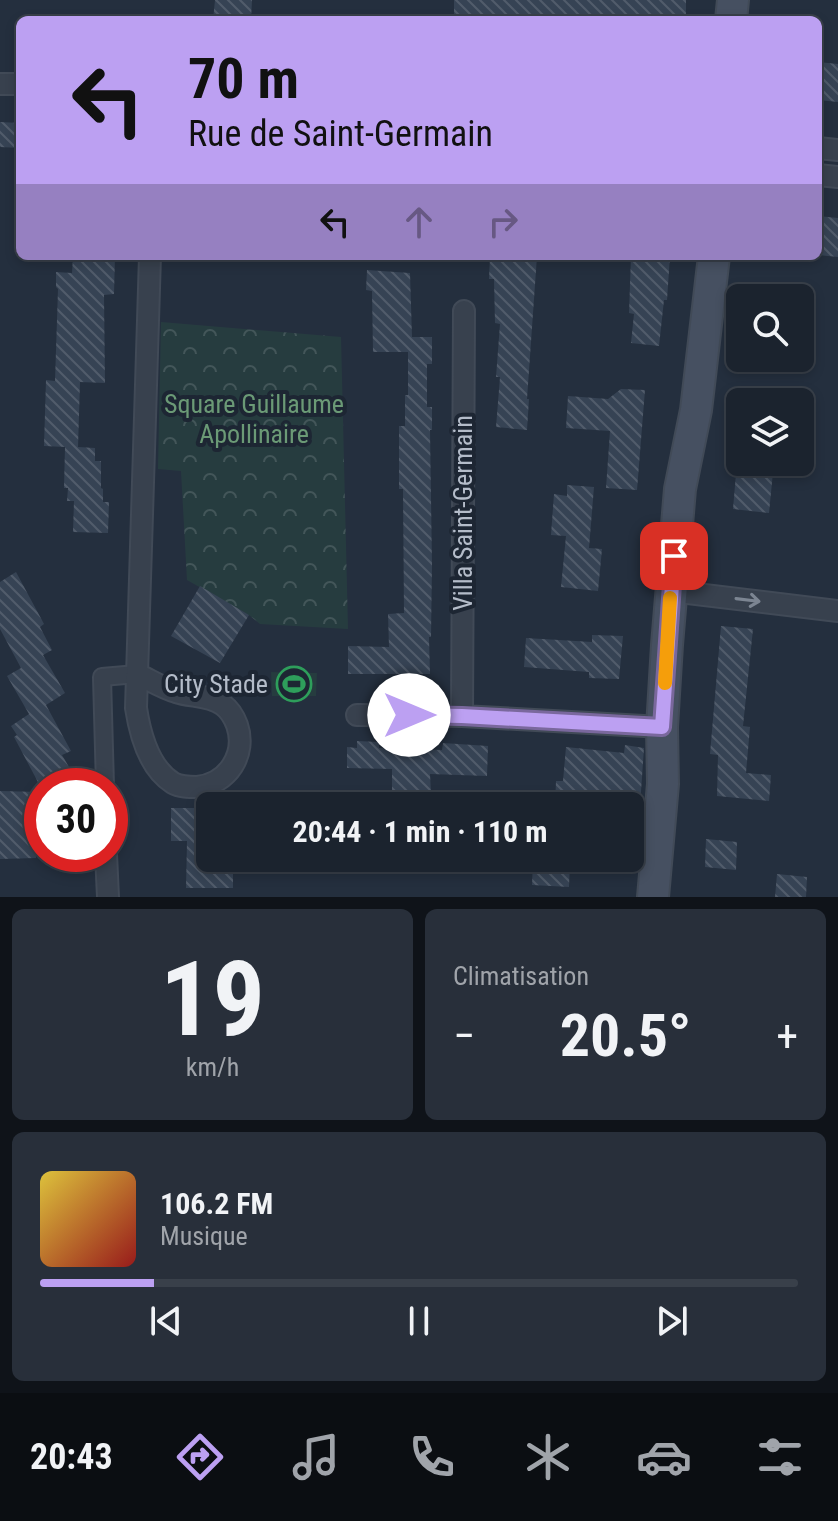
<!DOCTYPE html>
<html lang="fr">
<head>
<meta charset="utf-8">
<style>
  body { margin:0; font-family:"Roboto Condensed",sans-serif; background:#282f3a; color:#f1f3f6; height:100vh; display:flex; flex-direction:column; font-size:30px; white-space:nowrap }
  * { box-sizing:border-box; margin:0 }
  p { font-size:26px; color:#a0a4aa }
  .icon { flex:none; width:44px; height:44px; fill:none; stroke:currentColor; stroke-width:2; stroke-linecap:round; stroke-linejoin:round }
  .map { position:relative; height:897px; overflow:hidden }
  .details { display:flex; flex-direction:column; gap:12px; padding:12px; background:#0f1319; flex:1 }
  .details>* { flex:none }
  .banner { position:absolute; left:16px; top:16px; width:806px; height:244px; border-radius:12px; box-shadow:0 4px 12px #0003,0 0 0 2px #39404a; background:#bca0f2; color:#111; overflow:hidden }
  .controls { position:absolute; left:726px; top:284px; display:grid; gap:16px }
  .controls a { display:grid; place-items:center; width:88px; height:88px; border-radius:12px; background:#1b232e; box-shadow:0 4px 12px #0003,0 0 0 2px #39404a; font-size:40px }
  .speed { position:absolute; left:24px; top:768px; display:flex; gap:16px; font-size:40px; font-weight:700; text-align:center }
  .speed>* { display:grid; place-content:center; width:104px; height:104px; border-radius:50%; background:#1b232e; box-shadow:0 4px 12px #0003,0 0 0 2px #39404a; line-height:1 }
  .speed .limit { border:12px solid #d22; background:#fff; color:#111 }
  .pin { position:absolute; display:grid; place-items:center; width:68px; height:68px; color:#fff; margin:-34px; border-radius:16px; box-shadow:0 4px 12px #0006 }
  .me { position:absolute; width:88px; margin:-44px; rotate:90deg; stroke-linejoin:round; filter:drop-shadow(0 0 6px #0008) }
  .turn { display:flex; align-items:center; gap:28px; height:168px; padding:0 40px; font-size:36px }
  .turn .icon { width:104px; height:104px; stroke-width:2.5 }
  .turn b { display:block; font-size:56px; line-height:68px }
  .lanes { display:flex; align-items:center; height:76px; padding:0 40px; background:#0003; justify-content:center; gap:40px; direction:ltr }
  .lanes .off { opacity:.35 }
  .big { font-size:60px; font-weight:700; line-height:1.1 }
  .details .tile { flex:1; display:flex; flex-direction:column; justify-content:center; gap:12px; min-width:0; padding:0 28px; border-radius:12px; background:#282f3a }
  .details .dial { align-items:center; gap:0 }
  .dial b { font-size:104px; line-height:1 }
  .song { display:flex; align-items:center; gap:24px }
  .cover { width:96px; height:96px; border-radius:12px; background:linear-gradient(135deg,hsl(50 70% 55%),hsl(0 70% 35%)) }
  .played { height:8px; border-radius:4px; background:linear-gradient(90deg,#bca0f2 15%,#39404a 15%) }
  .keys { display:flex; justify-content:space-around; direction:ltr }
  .heat { display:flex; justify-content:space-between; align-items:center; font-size:44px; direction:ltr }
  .details .tiles { flex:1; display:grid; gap:12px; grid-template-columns:1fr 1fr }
  .tile:last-child { grid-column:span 2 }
  .trip { position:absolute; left:196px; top:792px; width:448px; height:80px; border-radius:12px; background:#1b232e; box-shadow:0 4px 12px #0003,0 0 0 2px #39404a; font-weight:700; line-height:80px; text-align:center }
  .tabs { display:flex; height:128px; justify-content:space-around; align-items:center; background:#0b0e12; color:#a0a4aa }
  .tabs .icon { width:56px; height:56px }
  .tabs .current { color:#bca0f2 }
  .tabs b { font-size:36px; color:#f1f3f6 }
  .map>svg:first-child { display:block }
</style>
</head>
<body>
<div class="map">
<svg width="838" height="897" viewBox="0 0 838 897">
  <defs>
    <pattern id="park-crowns" width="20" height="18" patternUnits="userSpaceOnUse" patternTransform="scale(2)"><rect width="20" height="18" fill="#263c3f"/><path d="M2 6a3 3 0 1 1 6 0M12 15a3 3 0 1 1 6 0" fill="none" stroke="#435659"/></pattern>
    <pattern id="building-back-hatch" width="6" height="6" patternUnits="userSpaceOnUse" patternTransform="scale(2)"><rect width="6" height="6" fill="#364354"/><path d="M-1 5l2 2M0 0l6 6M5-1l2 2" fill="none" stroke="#515c6b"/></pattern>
  </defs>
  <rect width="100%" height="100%" fill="#242f3e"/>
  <!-- green -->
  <path fill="#263c3f" d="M 271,672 L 317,673 L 316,696 L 272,696 Z"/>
  <!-- park -->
  <path fill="url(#park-crowns)" d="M 161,322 L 341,337 L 348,629 L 260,624 L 249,615 L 187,580 L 181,471 L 158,469 Z"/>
  <!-- building -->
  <path fill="url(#building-back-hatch)" d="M 215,0 L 252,0 L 251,20 L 213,20 Z
    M 454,0 L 686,0 L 686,20 L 454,20 Z
    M 818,62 L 838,64 L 838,102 L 818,100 Z
    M 0,122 L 20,123 L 20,148 L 0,147 Z
    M 818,216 L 838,218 L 838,257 L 818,255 Z
    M 73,256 L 115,256 L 114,294 L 104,295 L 105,383 L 80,382 L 79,415 L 78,447 L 95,448 L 95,461 L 101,461 L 101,488 L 103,489 L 103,502 L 109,502 L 108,533 L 73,532 L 74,501 L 67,501 L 68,488 L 64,488 L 65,447 L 44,446 L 46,380 L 55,381 L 58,289 L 56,287 L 56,272 L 72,273 Z
    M 490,256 L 537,256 L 527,399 L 529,399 L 527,430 L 496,427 L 500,377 L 496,377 L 500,324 L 495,323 L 494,279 L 489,279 Z
    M 631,256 L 670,256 L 667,300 L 664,300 L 659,346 L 631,343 L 634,314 L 629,313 Z
    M 367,270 L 410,273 L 412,337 L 432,337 L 432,364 L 427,364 L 427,407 L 432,407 L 432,430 L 430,430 L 432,565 L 431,637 L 429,637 L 430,674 L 348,674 L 348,646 L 389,647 L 388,614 L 404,613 L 403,489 L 399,489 L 399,426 L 405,426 L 405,395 L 408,395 L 408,352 L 373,352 L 372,291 L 366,290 Z
    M 621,389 L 645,390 L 637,490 L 606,488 L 610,431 L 566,428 L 568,396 L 608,399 Z
    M 737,462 L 774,462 L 769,513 L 733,509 Z
    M 567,485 L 594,487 L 589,548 L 602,549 L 598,591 L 561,587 L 566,536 L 551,535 L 554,494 L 567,496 Z
    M 16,572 L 44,624 L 40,627 L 52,650 L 43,655 L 65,693 L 46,705 L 71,751 L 62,755 L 69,767 L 39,784 L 14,737 L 17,735 L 11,726 L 29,714 L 7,676 L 21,668 L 0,629 L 0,582 Z
    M 200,586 L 249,615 L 220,663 L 171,636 Z
    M 721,626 L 753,629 L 743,726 L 750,727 L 746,773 L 771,775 L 769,801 L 717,796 L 718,755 L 710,754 Z
    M 592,635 L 623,636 L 619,679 L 589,678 L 589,672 L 524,667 L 526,638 L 592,642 Z
    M 357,741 L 379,742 L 379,748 L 442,750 L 443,743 L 488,746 L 487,776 L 430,774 L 431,793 L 426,793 L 426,797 L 397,797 L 397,793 L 392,793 L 392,769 L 347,768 L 347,747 L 357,748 Z
    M 625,745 L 644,748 L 640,806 L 555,806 L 556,781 L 563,781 L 566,747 L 624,753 Z
    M 0,791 L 40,792 L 40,828 L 36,828 L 36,858 L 0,859 Z
    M 171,808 L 210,808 L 210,858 L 233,858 L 233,888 L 186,888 L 187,841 L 171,841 Z
    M 706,839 L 737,842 L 736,870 L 705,867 Z
    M 533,860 L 570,863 L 569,887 L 532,885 Z
    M 777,874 L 807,877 L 806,897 L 775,897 Z"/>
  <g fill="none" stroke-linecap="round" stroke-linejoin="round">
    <!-- pedestrian casing -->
    <g stroke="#414a57" stroke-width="20">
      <path id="pedestrian" d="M 105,786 L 102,677 L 137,674"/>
    </g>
    <!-- minor casing -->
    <g stroke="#414a57" stroke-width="24">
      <path id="minor" d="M 0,84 L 20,84
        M 818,148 L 838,150
        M 818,175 L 838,177
        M 671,591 L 838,611
        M 137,674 C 150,680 162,688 176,692 C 191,697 210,695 223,705 C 230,710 234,717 237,725 C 247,754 228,784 197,787 C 189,787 180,787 173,783 C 149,768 140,734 136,708 L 150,256
        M 357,715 L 462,716 L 662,727
        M 462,716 L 464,311
        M 106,854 L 108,897"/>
    </g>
    <!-- secondary casing -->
    <g stroke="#414a57" stroke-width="34">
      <path id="secondary" d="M 731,20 L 733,0
        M 653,897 L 663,784 L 662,727 L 667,645 L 680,489 L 696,410 L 714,256"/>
    </g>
    <!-- pedestrian -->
    <use href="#pedestrian" stroke="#38414e" stroke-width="16"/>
    <!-- minor -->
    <use href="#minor" stroke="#38414e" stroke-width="20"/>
    <!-- secondary -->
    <use href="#secondary" stroke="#465061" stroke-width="30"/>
  </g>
  <!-- one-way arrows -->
  <defs><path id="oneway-shaft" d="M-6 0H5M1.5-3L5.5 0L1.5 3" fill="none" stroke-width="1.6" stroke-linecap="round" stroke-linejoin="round" transform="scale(2)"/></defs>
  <use stroke="#7c8592" href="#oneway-shaft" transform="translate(748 600) rotate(7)"/>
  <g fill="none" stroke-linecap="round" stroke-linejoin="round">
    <!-- route casing -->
    <g stroke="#7a689d" stroke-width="20">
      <path id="route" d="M 409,715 L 462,716 L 662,727 L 674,556"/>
    </g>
    <!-- route -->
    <use href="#route" stroke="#bca0f2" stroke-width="14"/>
    <!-- slow -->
    <path stroke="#f59e0b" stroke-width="14" d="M 665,683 L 670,598"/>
  </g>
  <!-- icons -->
  <defs>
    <g id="stadium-ring" transform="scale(1.8)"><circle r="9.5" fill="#1d2633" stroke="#2e9e5b" stroke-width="1.5"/><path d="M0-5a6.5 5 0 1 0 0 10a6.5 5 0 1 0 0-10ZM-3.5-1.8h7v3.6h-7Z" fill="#2e9e5b"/></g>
  </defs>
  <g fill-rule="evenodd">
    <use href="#stadium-ring" x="294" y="684"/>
  </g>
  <g text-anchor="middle" stroke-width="8" stroke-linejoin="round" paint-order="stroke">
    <!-- park labels -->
    <g font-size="26" fill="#6b9a76" stroke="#1d2633">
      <text x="254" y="413">Square Guillaume<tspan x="254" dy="30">Apollinaire</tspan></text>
    </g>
    <!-- street labels -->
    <g font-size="26" fill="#b4bcc9" stroke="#1d2633">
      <text transform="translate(463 513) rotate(-90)" y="9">Villa Saint-Germain</text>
    </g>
    <!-- poi labels -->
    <g font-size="26" fill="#b4bcc9" stroke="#1d2633" text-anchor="end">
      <text x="268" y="693">City Stade</text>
    </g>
  </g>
</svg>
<div class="controls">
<a><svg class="icon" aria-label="search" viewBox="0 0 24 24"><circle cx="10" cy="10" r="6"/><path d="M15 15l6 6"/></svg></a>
<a><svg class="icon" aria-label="layers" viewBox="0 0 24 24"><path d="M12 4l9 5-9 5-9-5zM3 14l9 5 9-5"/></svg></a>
</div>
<div class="speed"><div class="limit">30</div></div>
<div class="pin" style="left:674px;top:556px;background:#d93025"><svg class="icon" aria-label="arrive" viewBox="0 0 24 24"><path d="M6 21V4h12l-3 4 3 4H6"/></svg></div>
<svg class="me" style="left:409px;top:715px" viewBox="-20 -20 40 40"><circle r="19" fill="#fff"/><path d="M0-13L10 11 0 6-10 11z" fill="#bca0f2"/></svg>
<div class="trip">20:44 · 1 min · 110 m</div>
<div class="banner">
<div class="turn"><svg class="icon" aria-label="left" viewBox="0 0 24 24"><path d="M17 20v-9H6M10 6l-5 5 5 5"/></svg><div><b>70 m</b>Rue de Saint-Germain</div></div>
<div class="lanes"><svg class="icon" aria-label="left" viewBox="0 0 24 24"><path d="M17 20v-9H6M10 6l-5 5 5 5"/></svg><svg class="icon off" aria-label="ahead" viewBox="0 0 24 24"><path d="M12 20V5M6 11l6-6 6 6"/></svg><svg class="icon off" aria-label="right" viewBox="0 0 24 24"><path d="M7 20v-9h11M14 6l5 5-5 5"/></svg></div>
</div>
</div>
<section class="details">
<div class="tiles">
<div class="tile dial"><b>19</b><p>km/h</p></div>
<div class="tile"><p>Climatisation</p>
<div class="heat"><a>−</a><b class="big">20.5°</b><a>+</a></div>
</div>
<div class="tile">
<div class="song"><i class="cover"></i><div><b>106.2 FM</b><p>Musique</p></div></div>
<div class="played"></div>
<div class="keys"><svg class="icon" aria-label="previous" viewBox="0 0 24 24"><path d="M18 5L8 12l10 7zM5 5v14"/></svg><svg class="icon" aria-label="pause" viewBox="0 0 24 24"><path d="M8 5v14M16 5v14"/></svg><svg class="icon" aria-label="next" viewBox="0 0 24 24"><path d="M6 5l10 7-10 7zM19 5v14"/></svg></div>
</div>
</div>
</section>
<nav class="tabs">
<b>20:43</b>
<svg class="icon current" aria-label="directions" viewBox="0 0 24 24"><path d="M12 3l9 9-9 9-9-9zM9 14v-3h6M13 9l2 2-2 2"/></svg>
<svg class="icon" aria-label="music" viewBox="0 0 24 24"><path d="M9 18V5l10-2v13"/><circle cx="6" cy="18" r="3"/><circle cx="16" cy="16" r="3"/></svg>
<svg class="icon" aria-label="phone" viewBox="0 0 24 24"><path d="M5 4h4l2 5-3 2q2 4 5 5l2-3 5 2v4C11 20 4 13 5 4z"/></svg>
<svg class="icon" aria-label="climate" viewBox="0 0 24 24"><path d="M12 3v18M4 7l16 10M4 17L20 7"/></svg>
<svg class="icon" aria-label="car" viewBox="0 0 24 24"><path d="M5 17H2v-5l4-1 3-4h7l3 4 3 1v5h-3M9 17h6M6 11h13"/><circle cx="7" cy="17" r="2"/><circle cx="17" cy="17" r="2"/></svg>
<svg class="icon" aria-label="filters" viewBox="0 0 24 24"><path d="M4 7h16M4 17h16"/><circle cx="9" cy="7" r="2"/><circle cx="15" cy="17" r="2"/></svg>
</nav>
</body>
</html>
